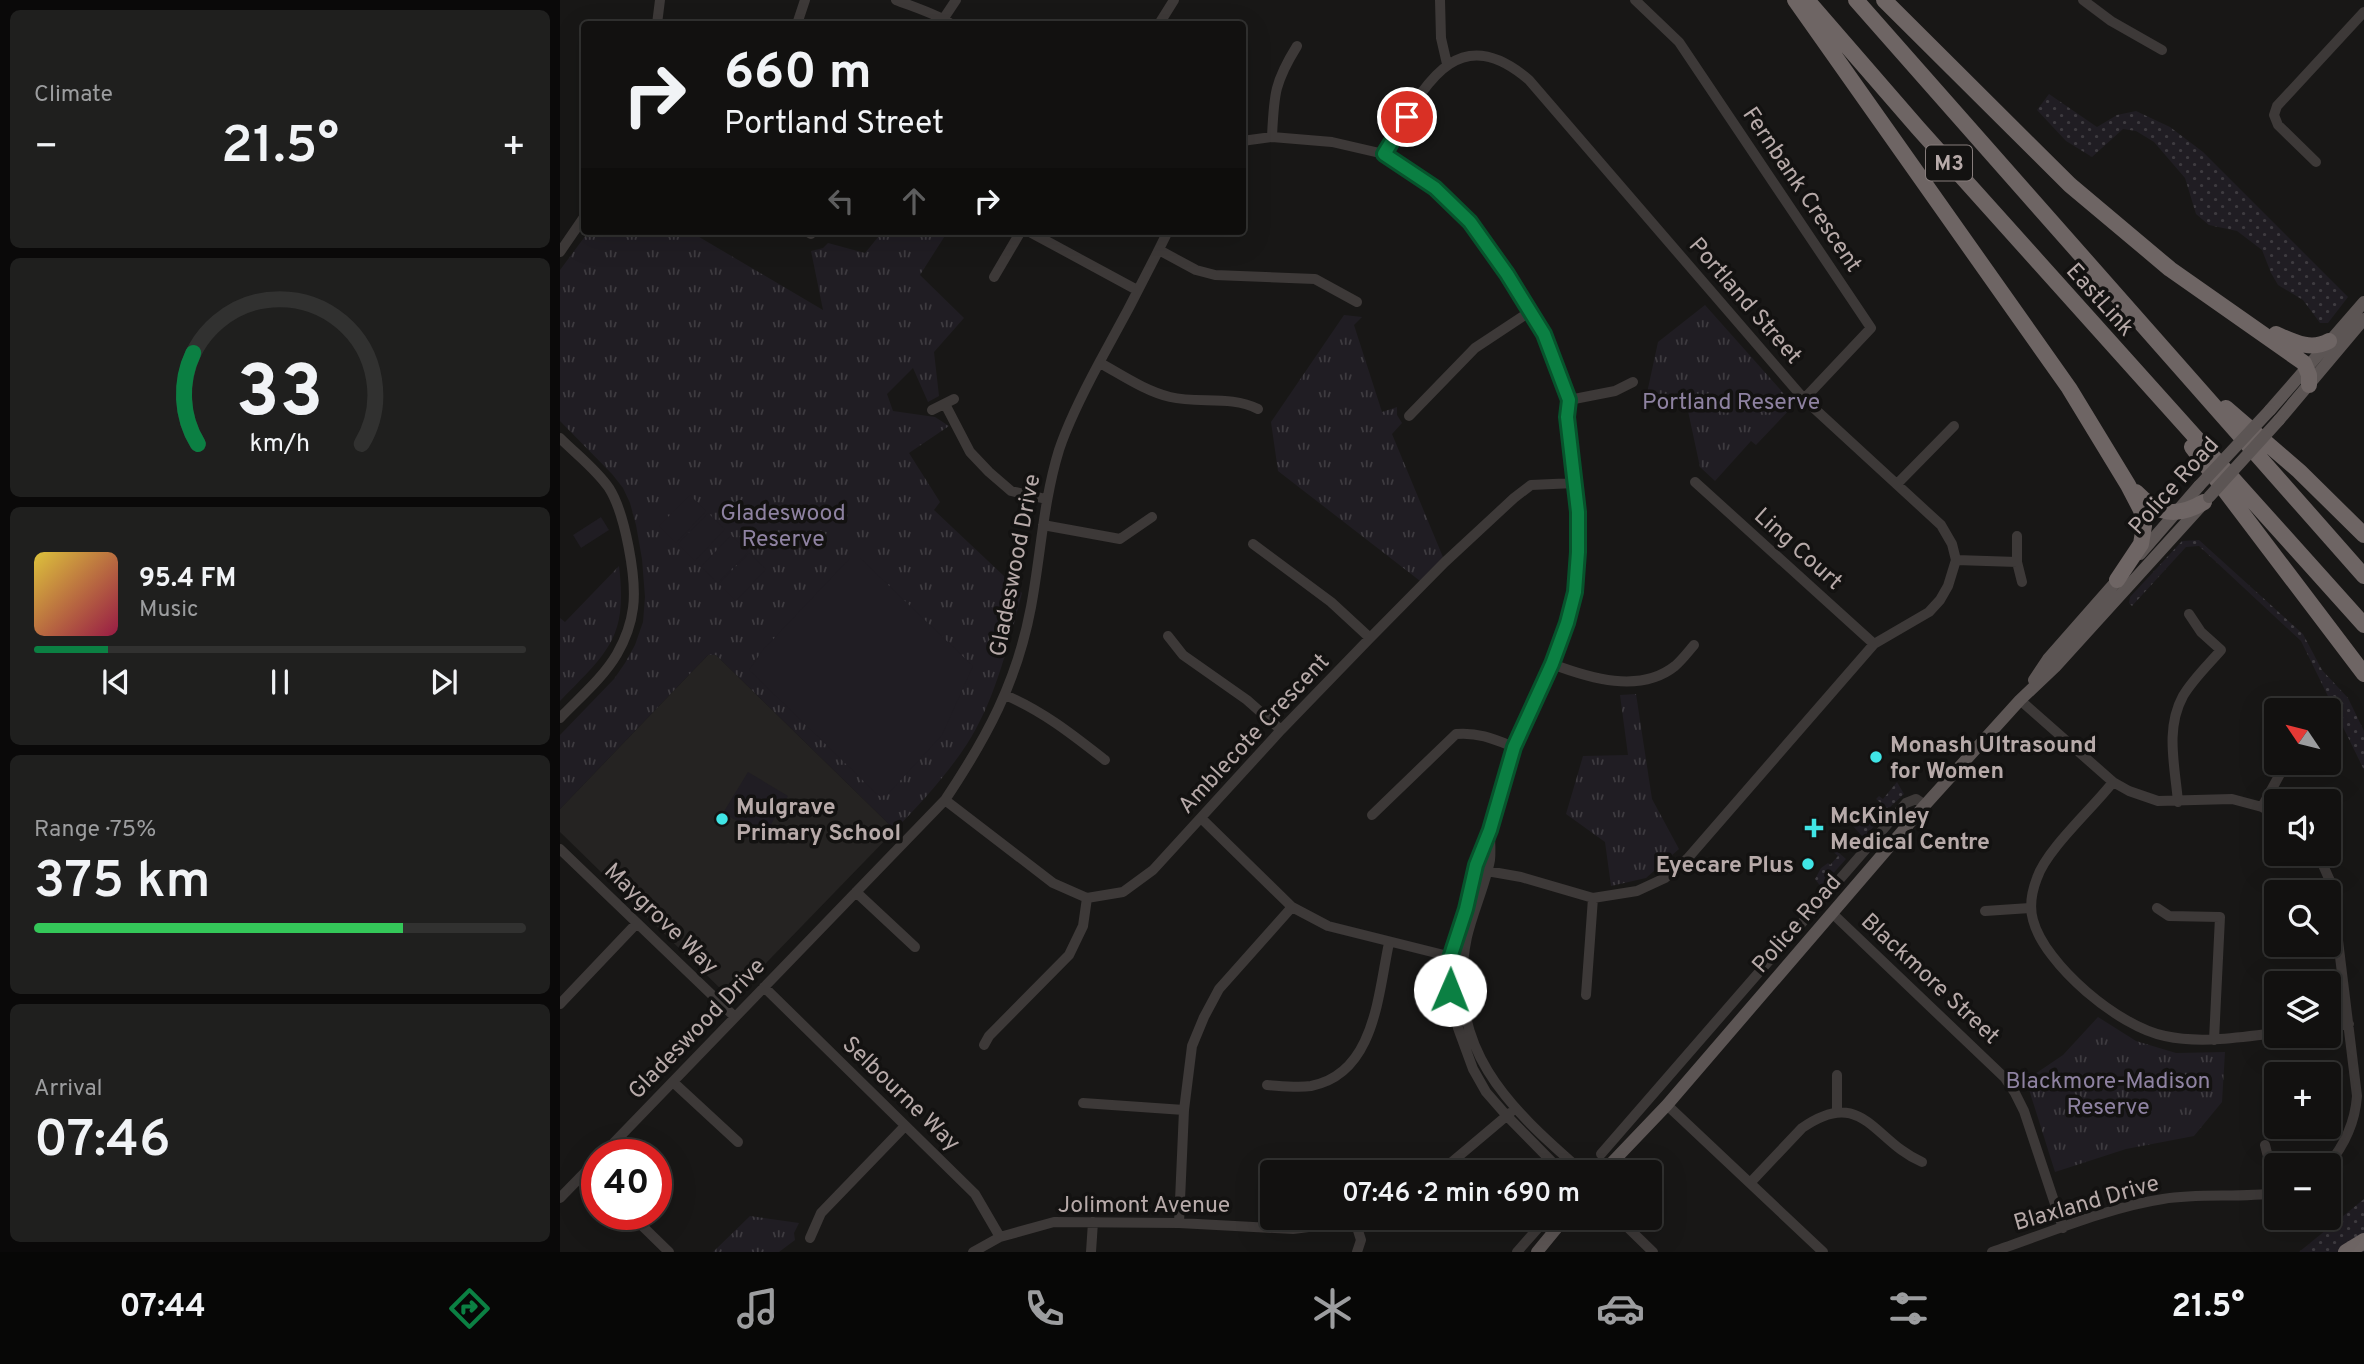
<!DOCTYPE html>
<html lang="en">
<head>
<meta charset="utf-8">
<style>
  body { margin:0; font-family:Overpass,sans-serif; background:#1f1f1e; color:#f1f3f6; height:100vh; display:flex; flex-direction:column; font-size:26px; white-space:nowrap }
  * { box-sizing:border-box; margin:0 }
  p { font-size:23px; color:#9c9d9f }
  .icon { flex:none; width:38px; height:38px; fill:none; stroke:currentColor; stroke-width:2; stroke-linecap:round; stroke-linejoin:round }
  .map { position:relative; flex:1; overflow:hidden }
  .panel { display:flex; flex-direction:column; gap:10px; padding:10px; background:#0a0909; width:560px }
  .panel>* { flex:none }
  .guide { position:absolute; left:21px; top:21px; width:665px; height:214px; border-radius:7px; box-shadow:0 7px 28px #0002,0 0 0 2px #313130; background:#121110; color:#f1f3f6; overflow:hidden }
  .needle { width:46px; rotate:305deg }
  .tools { position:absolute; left:1704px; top:698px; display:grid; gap:14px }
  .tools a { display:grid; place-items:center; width:77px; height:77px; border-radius:7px; background:#121110; box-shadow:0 7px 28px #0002,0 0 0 2px #313130; font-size:35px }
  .speed { position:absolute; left:21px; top:1139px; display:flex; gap:14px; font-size:35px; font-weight:700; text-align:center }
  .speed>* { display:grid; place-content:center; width:91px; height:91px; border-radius:50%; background:#121110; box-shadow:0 7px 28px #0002,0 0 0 2px #313130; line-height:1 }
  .speed .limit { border:10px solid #d22; background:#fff; color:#111 }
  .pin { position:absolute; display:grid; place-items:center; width:60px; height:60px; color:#fff; margin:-30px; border:4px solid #fff; border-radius:50%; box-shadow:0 2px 7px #0007 }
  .me { position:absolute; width:77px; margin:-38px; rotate:1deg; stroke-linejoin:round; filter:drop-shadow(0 0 5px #0008) }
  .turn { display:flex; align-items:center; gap:24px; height:147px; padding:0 28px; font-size:32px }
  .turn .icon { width:91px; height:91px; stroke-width:2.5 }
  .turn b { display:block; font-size:49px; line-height:60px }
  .lanes { display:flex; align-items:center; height:66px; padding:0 28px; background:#0003; justify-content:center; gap:35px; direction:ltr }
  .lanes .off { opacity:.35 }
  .big { font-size:52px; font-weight:600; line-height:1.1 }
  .panel .card { flex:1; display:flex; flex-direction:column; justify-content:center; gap:10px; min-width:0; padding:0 24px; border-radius:10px; background:#1f1f1e }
  .panel .dial { align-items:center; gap:0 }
  .dial svg { height:182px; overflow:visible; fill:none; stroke:#313130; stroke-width:7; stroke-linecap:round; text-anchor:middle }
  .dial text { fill:#f1f3f6; stroke:none }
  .song { display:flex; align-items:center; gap:21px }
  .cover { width:84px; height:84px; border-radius:10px; background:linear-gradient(135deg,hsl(50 70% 55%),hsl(340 70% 35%)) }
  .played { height:7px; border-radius:4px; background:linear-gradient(90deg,#0b8043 15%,#313130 15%) }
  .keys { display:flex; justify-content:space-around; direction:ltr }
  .heat { display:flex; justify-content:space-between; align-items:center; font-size:38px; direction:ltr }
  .charge { height:10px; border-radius:5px; background:linear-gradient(90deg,#34c759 75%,#313130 0) }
  .trip { position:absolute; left:700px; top:1160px; width:402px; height:70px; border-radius:7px; background:#121110; box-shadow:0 7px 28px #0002,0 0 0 2px #313130; font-weight:600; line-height:70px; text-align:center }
  .dock { display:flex; height:112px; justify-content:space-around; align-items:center; background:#070706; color:#9c9d9f }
  .dock .icon { width:49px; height:49px }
  .dock .selected { color:#0b8043 }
  .dock b { font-size:32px; color:#f1f3f6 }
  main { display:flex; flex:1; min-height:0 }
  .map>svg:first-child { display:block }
</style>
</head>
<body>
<main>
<section class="panel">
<div class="card"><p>Climate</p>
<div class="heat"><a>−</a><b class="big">21.5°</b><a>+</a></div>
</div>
<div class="card dial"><svg viewBox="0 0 100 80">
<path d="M14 69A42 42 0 1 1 86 69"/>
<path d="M14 69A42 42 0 0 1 12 29" stroke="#0b8043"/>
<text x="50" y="56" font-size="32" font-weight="700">33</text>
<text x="50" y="72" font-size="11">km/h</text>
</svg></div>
<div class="card">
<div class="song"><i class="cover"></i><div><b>95.4 FM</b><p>Music</p></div></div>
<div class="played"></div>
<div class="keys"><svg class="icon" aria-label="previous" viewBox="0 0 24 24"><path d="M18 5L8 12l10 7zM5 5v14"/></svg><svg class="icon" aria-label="pause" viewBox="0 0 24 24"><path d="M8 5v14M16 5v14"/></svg><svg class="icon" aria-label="next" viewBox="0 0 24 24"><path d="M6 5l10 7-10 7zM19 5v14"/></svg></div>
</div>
<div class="card"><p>Range · 75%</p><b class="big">375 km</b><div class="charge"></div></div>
<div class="card"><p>Arrival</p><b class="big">07:46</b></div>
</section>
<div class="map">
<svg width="1804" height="1252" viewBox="0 0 1804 1252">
  <defs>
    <pattern id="grass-dots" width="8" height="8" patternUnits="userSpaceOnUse" patternTransform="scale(1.75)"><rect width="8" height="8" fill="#201d23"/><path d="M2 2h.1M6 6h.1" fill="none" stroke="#3e3b40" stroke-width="1.8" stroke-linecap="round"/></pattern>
    <pattern id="park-tufts" width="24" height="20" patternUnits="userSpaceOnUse" patternTransform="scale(1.75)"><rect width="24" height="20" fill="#201d23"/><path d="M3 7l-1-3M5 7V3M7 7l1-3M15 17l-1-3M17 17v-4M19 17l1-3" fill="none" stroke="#3e3b40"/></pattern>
  </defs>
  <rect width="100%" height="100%" fill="#181716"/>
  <!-- built -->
  <path fill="#252322" d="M 148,655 L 156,655 L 335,830 L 174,996 L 168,996 L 0,832 L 0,809 Z"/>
  <!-- grass -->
  <path fill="url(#grass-dots)" d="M 1489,94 L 1537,127 L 1557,115 L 1576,111 L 1610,127 L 1643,152 L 1788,297 L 1768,323 L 1760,323 L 1743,300 L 1718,285 L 1711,273 L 1702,250 L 1677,231 L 1649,225 L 1636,214 L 1625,178 L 1594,142 L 1576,131 L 1563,129 L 1532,157 L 1506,141 L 1477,110 Z
    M 1639,540 L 1743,634 L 1762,670 L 1788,698 L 1804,731 L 1804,770 L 1741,641 L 1639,546 L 1626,547 L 1572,606 L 1569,603 L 1570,597 L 1622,541 Z
    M 1337,782 L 1344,794 L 1328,809 L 1316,799 L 1319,796 L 1323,799 Z
    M 1307,816 L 1316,824 L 1304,838 L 1289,822 L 1294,817 L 1301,823 Z
    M 1271,846 L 1286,859 L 1261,887 L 1255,879 L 1261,868 L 1268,863 L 1270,865 L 1278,856 L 1269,848 Z
    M 1804,1199 L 1804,1252 L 1739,1252 Z"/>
  <!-- park -->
  <path fill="url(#park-tufts)" d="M 29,231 L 129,231 L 263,310 L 251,251 L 263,248 L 268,243 L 305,253 L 323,231 L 388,231 L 360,275 L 404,318 L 374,352 L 379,396 L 368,402 L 353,368 L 327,394 L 333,411 L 375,417 L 389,426 L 349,453 L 380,502 L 374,510 L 462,593 C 449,642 435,701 407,744 C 386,776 361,803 335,830 L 156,655 L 148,655 L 0,809 L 0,735 L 54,679 L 65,663 L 75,645 L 83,622 L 85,597 L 82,559 L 76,525 L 70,503 L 63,488 L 52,474 L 0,421 L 0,270 Z
    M 1145,305 L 1234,405 L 1196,445 L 1191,441 L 1155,481 L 1140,467 L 1128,411 L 1121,396 L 1087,393 L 1098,342 Z
    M 784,315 L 802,317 L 794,325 L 822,412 L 837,407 L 837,415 L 842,423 L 832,434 L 885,562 L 864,584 L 718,471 L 711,422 Z
    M 59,566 C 68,639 47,652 0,701 L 0,618 L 5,622 Z
    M 1076,694 L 1092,799 L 1119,849 L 1086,878 L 1051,886 L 1045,842 L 1006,814 L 1023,756 L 1068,755 L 1060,695 Z
    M 1538,1017 L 1576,1041 L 1616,1053 L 1665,1052 L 1662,1102 L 1634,1136 L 1566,1149 L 1495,1172 L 1466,1080 L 1503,1055 Z
    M 190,1216 L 239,1223 L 234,1233 L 235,1240 L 219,1252 L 153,1252 Z"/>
  <!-- pitch -->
  <path fill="#201d23" d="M 130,495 L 146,511 L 116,543 L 99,526 Z
    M 148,513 L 165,529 L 135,561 L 118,544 Z
    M 41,517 L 49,530 L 21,548 L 13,535 Z
    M 171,535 L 188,552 L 158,583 L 141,567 Z
    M 189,553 L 206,569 L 176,601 L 159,584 Z
    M 290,558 L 300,558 L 413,666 L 382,735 L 327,795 L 319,796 L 189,670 L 202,651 Z
    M 188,772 L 228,796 L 204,836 L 163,813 Z"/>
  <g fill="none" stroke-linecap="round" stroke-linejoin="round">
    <!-- minor -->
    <path stroke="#3d3938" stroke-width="10" d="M 336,0 C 351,6 382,16 391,24
      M 880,0 L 881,38 L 887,64
      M 1075,0 L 1119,42 L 1311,328 L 1244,399
      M 1523,0 L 1551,21 L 1602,50
      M 384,18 L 396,0
      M 97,24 L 100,0
      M 237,24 L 245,0
      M 599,24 L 614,0
      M 712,137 C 714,95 714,83 737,46
      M 682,141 L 712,137 L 772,142 L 824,154 L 875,188 L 910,222 L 971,311 L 984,334 L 1009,400 L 1007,417 L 1018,512 L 1018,552 L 1015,591 L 1007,623 L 992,664 L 954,747 L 930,830 L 916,865 L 906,909 L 892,948 L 888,973 L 898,1028 L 913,1069 L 926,1092 L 947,1116 L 1002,1172
      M 824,154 C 860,96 892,14 969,80 L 1244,399 L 1381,525 L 1392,544 L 1396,560 L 1388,586 L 1380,600 L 1369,612 L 1314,644 L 1128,858 L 1105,878 L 1077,891 L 1033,898 L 961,877 L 927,871 L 916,865
      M 1756,162 L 1718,125 L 1714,115 L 1717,106 L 1804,12
      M 246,231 L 251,234
      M 468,231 L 577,290
      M 599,250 L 636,270 L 655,275 L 755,279 L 797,302
      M 0,252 L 24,217
      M 434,277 L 461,231
      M 540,363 C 562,375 585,391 610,397 C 639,404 670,395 698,409
      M 1009,400 L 1055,391 L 1073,382
      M 385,404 L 410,452 L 429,472 L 451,491 L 486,499
      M 372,410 L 394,399
      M 849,416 L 915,348 L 971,311
      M 0,438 C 16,454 36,469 49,488 C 65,513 77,579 73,608 C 71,624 65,640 57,654 C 43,678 19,698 0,718
      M 1135,482 L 1314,644
      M 1337,484 L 1394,426
      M 483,525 L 560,539 L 592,517
      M 1457,536 L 1457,562 L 1462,582
      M 693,544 L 771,602 L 810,638
      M 1396,560 L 1457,562
      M 608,636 L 623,655 L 687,700 L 721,730
      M 992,664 C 1029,678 1080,694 1115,666 C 1122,660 1128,652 1134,645
      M 445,695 C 483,711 513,735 545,760
      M 1460,700 L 1553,782 L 1569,791 L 1598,801 L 1672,799 L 1702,807 L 1717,815
      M 1553,782 C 1533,808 1487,849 1477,878 C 1472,891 1469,906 1473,920 C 1485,965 1559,1027 1605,1036 C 1642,1044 1679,1037 1717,1033
      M 385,800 L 493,883 L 527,898 L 563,892 L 593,870 L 721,730 L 810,638 L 885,562 L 954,498 L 971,485 L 1015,483
      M 1618,802 C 1615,766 1605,729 1623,696 C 1633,679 1649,664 1661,650 L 1641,632 L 1629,614
      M 1702,807 L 1726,763
      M 812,815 L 896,734 C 918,732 934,739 954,747
      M 642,819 L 732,907 L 768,926 L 896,958
      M 930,833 C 930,841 931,851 930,860 C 925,886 913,911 907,937 C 884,1047 947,1106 1023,1172
      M 0,849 L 175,1017
      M 1758,854 L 1771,883 L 1797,1096 C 1795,1123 1785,1145 1767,1166
      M 296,892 L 355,947
      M 1597,908 L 1609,916 L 1660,917 L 1654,1040
      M 1425,911 L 1470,908
      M 1272,913 L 1445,1078 L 1455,1093 L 1464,1111 L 1503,1228
      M 204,987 L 415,1194 L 440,1237
      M 1026,995 L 1033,898
      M 0,1004 L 77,923
      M 1769,1027 L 1789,1024
      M 424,1045 L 429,1036 L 509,955 L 523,926 L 527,898
      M 1277,1075 L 1277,1111
      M 113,1082 L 178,1142
      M 707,1085 C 722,1086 737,1088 751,1086 C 815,1074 818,994 829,943
      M 523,1103 L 624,1110
      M 1107,1105 L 1263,1252
      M 1705,1145 L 1717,1192
      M 1041,1154 L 1346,803 L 1356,799 L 1365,805
      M 42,1155 L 385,800 C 427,737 457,682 471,607 C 481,554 483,502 499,450 C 509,420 524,391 539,363 C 563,320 586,276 608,231
      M 26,1171 L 37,1182
      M 880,1172 L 950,1113
      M 1190,1183 L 1242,1128 C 1303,1085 1314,1142 1362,1162
      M 0,1198 L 37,1160
      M 70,1214 L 109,1252
      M 1058,1218 L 1093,1252
      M 795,1221 L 801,1240 L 797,1252
      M 619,1223 L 624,1110 L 632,1046 L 644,1017 L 659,989 L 732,907
      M 250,1238 L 261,1213 L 345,1126
      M 413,1252 L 440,1237 L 494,1222 L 619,1223 L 733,1229 L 795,1221 L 801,1218
      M 531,1252 L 533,1222
      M 957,1252 L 987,1218
      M 1432,1252 C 1485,1234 1549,1207 1603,1199 C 1641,1193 1679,1198 1717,1193"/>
    <!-- major -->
    <path stroke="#5c5554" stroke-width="12" d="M 1710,410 L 1804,302
      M 1719,420 L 1804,319
      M 1580,554 L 1639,486
      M 1474,680 L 1488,659 L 1561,576
      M 1043,1172 L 1107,1105 L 1365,805 L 1460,700 L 1495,667 L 1642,505
      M 977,1252 L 1005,1218"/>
    <!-- highway -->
    <path stroke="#6e6564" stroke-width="16" d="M 1235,0 L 1509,388 L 1568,485 L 1581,510 L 1584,526 L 1581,544 L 1557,580
      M 1247,0 L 1358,128 L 1804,625
      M 1296,0 L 1804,576
      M 1324,0 L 1510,185 L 1610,269 L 1744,363 L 1749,375 L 1749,385
      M 1716,334 C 1734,342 1751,351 1769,341
      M 1666,408 L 1739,471 L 1804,535
      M 1632,447 L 1804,674
      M 1576,492 C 1598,515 1617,518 1644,502
      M 1786,1252 L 1804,1241"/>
    <!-- major-bridge -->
    <path stroke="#5c5554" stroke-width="12" d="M 1639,486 L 1710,410
      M 1649,497 L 1719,420"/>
  </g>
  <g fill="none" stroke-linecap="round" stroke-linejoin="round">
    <!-- route casing -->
    <g stroke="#07532c" stroke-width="18">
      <path id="route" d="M 847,117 L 824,154 L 875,188 L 910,222 L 947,274 L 984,334 L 1009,400 L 1007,417 L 1018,512 L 1018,552 L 1015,592 L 1007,623 L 992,664 L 954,747 L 930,830 L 916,865 L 906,909 L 890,958 L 888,973 L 890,990"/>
    </g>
    <!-- route -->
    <use href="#route" stroke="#0b8043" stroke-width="12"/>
  </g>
  <!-- markers -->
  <g fill="#40e5e6" stroke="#131211" stroke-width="2.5">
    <circle cx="1316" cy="757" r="7"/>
    <circle cx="162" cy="819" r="7"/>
    <path d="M1250.5 817.5h7v7h7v7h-7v7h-7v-7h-7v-7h7z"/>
    <circle cx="1248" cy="864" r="7"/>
  </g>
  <g text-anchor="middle" stroke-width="7" stroke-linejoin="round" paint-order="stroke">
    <!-- shield labels -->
    <rect fill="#131211" stroke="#867c7b" stroke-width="2" x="1366" y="145.5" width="46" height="35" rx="5"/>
    <g font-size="21" font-weight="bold" fill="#b7aaa9">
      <text x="1389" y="170">M3</text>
    </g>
    <!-- street labels -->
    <g font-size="23" fill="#b7aaa9" stroke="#131211">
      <text transform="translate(1243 189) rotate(56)" y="8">Fernbank Crescent</text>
      <text transform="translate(1541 299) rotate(48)" y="8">EastLink</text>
      <text transform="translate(1186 300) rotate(49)" y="8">Portland Street</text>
      <text transform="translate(1613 485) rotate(-48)" y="8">Police Road</text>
      <text transform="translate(1239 548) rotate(42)" y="8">Ling Court</text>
      <text transform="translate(454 565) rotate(-79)" y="8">Gladeswood Drive</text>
      <text transform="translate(693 733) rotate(-47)" y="8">Amblecote Crescent</text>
      <text transform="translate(102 918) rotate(44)" y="8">Maygrove Way</text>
      <text transform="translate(1236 923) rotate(-49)" y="8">Police Road</text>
      <text transform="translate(1371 978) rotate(43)" y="8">Blackmore Street</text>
      <text transform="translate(136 1028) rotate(-46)" y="8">Gladeswood Drive</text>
      <text transform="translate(342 1093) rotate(44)" y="8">Selbourne Way</text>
      <text transform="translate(1526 1202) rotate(-16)" y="8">Blaxland Drive</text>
      <text x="584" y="1212">Jolimont Avenue</text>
    </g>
    <!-- park labels -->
    <g font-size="23" fill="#8e82a1" stroke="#131211">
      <text x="1171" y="409">Portland Reserve</text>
      <text x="223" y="520">Gladeswood<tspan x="223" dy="26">Reserve</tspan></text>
      <text x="1548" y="1088">Blackmore-Madison<tspan x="1548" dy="26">Reserve</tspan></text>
    </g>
    <!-- poi labels -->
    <g font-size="23" font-weight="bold" fill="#b7aaa9" stroke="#131211" text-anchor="start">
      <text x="1330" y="752">Monash Ultrasound<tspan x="1330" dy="26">for Women</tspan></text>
      <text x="176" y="814">Mulgrave<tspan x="176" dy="26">Primary School</tspan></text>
      <text x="1270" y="823">McKinley<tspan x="1270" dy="26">Medical Centre</tspan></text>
      <text x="1234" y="872" text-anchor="end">Eyecare Plus</text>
    </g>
  </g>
</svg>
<div class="tools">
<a><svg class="needle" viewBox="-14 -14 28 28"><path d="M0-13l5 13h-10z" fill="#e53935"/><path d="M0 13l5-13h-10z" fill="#9c9d9f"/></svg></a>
<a><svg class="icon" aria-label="sound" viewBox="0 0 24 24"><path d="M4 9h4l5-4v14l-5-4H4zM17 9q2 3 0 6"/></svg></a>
<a><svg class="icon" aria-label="search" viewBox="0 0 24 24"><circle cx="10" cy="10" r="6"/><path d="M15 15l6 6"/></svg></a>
<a><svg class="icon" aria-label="layers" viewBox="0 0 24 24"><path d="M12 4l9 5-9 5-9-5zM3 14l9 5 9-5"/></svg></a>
<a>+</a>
<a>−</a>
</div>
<div class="speed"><div class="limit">40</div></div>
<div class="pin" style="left:847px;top:117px;background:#d93025"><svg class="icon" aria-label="arrive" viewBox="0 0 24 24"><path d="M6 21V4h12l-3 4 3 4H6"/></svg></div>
<svg class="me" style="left:890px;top:990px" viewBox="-20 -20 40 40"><circle r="19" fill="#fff"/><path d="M0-13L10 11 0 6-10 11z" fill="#0b8043"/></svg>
<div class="trip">07:46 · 2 min · 690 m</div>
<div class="guide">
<div class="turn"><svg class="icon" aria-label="right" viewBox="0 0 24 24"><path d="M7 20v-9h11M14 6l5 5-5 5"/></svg><div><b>660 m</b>Portland Street</div></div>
<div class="lanes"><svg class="icon off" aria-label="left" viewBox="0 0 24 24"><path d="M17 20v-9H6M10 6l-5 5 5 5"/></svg><svg class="icon off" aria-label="ahead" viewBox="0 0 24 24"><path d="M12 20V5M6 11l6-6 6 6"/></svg><svg class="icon" aria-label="right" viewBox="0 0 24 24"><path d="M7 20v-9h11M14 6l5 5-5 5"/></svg></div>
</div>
</div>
</main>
<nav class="dock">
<b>07:44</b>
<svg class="icon selected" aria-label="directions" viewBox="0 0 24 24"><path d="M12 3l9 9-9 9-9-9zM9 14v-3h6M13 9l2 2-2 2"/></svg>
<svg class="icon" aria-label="music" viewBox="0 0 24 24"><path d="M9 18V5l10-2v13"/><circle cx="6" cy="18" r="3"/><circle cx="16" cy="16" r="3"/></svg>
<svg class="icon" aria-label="phone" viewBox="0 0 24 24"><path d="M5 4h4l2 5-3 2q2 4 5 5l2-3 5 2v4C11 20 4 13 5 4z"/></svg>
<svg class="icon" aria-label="climate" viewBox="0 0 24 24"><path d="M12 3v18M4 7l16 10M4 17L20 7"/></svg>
<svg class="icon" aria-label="car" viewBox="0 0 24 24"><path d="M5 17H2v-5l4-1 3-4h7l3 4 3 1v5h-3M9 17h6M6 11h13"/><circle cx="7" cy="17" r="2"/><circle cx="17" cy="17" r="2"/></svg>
<svg class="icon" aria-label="filters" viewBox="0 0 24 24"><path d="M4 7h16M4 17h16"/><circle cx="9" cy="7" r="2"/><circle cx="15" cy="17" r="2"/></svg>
<b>21.5°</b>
</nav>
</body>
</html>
